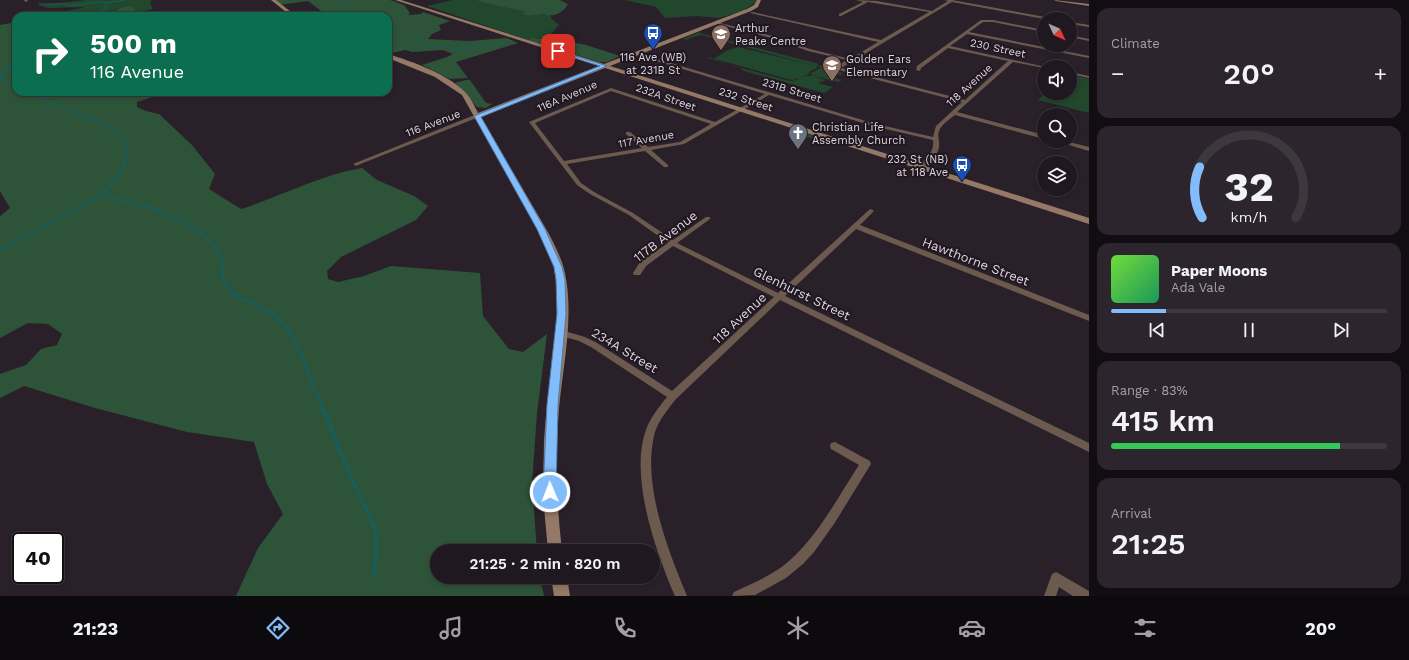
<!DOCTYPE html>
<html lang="en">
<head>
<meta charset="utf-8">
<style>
  body { margin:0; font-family:"Work Sans",sans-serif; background:#2d252d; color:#f1f3f6; height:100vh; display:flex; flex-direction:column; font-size:15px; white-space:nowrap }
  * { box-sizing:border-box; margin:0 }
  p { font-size:13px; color:#a2a0a5 }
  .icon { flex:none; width:22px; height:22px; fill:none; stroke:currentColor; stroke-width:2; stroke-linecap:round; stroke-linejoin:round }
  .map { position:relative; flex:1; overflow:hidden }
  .drawer { display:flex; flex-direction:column; gap:8px; padding:8px; background:#120d12; width:320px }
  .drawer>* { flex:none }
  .guide { position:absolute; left:12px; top:12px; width:380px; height:84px; border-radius:12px; box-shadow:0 2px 6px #0003,0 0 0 1px #3d373e; background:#0b6e4f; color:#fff; overflow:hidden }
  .needle { width:26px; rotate:134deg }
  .controls { position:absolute; left:1037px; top:12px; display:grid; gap:8px }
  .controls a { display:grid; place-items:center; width:40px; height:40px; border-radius:50%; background:#201820; box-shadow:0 2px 6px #0003,0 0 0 1px #3d373e; font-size:20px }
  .speed { position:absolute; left:12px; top:532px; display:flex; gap:8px; font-size:20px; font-weight:700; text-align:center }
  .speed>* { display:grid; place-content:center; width:52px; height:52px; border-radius:50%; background:#201820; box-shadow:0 2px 6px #0003,0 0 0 1px #3d373e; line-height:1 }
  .speed .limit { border:2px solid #111; border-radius:6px; background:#fff; color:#111 }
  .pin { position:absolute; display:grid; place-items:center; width:34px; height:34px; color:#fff; margin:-17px; border-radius:8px; box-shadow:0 2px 6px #0006 }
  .me { position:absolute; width:44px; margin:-22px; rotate:359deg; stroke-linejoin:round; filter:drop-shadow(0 0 3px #0008) }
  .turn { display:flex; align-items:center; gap:14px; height:84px; padding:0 12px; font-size:18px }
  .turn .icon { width:52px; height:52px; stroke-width:2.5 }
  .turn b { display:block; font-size:28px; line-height:34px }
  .big { font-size:30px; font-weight:600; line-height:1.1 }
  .drawer .widget { flex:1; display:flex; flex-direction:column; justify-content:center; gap:6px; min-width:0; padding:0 14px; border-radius:12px; background:#2d252d }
  .drawer .dial { align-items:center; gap:0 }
  .dial svg { height:104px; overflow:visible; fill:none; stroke:#3d373e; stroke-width:7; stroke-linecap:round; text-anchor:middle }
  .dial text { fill:#f1f3f6; stroke:none }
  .song { display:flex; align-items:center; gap:12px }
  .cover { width:48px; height:48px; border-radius:6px; background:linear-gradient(135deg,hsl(100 70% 55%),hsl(150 70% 35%)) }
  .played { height:4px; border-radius:2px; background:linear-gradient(90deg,#82bcfa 20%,#3d373e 20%) }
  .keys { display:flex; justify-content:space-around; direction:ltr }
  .heat { display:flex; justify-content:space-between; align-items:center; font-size:22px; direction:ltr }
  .charge { height:6px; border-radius:3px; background:linear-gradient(90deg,#34c759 83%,#3d373e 0) }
  .trip { position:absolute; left:430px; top:544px; width:230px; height:40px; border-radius:20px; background:#201820; box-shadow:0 2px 6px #0003,0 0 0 1px #3d373e; font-weight:600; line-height:40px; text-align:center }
  .tab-bar { display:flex; height:64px; justify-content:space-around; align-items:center; background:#0d0a0d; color:#a2a0a5 }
  .tab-bar .icon { width:28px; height:28px }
  .tab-bar .active { color:#82bcfa }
  .tab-bar b { font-size:18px; color:#f1f3f6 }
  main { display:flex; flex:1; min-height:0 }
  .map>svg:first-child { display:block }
</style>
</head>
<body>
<main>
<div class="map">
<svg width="1089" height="596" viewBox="0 0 1089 596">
  <rect width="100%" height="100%" fill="#2a202a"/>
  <!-- green -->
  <path fill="#21472d" d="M 87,0 L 152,0 L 150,3 L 153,9 L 144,11 L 145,16 L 132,16 L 135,8 L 118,9 L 110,15 L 100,16 L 53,16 L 66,11 L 85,7 L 49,8 L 37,5 Z
    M 452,0 L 481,0 L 523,11 L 526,13 L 524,14 L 528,16 L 545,14 L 546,16 L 551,16 L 551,18 L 559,25 L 551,34 L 548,34 L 555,37 L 559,41 L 533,38 L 528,40 L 427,6 Z
    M 625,0 L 756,0 L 757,1 L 743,11 L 719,18 L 697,16 L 665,18 L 656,7 Z
    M 702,31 L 699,33 L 819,64 L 817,65 L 832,68 L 828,69 L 843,73 L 841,75 L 833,73 L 828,76 L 842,80 L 838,82 L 811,75 L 811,73 L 820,68 L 827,69 L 701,35 L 687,39 L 689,40 L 682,39 Z
    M 738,47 L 816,66 L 817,68 L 809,72 L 810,73 C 805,76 796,80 791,80 L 715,59 L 715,58 L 726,51 Z
    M 705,57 L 712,58 L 727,64 L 790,81 C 797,81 800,77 806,76 C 812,74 820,78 826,80 L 818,83 L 833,87 L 824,93 L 744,71 L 740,68 Z
    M 1070,74 L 1089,79 L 1089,113 L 1038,100 L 1045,93 L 1070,93 Z
    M 793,128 L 798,130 L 843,145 L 835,145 L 791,133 Z"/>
  <!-- forest -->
  <path fill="#2d5439" d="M 273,0 L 390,0 L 404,5 L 410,13 L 408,15 L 421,14 L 423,12 L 450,21 L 439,25 L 441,30 L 432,34 L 428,39 L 469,41 L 507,38 L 518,43 L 456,62 L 468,78 L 450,79 L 422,65 L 447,57 L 453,54 L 443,50 L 413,52 L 405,50 L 392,53 L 388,52 L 388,16 L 328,16 L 308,1 L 278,5 Z
    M 477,0 L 560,0 L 568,4 C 563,13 557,15 546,16 L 545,14 L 528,16 L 523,14 L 525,12 L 523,11 L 481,2 Z
    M 128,6 L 135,8 L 132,16 L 100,16 L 110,15 L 118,9 Z
    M 16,22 L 16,92 L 184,92 L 153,97 L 137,102 L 137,107 L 146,111 L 159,114 L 192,145 L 215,174 L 209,189 L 241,209 C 282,196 320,175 362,168 L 377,180 L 414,196 L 428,206 L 416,220 L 341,257 L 327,271 L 328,279 L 338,282 L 364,276 L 391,266 L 480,273 L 483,316 L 509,349 L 523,352 L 547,334 L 537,413 L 532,484 L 537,551 L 437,551 L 437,577 L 540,577 L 544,596 L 236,596 L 258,548 L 283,514 L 267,484 L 254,442 L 187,432 L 95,408 L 24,386 L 0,398 L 0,374 L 26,365 L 41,349 L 57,345 L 62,334 L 48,324 L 28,323 L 0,338 L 0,216 L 10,208 L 0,191 L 0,25 Z
    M 533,38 L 554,41 L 561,40 L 586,45 L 620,56 L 607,62 L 600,62 L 528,40 Z
    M 466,80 L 470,80 L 486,103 L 492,104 L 486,108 L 477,107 L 455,83 Z"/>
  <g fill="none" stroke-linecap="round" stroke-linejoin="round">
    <!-- stream-far4 -->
    <path stroke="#195c5d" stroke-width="1" d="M 344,0 L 351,8 L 363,16
      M 39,4 L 63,4 L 69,6 L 97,2 L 106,3
      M 84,16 L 107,9 L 108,7 L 105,7 L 106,3 L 126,0
      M 388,26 C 394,29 400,34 407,37 C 439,51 473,51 507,42
      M 8,66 L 16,62"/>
    <!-- stream-far3 -->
    <path stroke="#195c5d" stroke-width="1.5" d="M 0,79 L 9,65
      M 0,80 L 16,82
      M 32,92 L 49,102 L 108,126 L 117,133 L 126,147 L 126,151"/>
    <!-- stream-far2 -->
    <path stroke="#195c5d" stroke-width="2" d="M 100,195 C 135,202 216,222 222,263
      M 0,251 L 100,195 L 114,181 L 125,163 L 126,150"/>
    <!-- stream-far1 -->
    <path stroke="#195c5d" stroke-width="2.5" d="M 222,262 L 223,281 L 234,295 L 272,313 L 288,329 L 299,348 L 313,387 L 323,408"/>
    <!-- stream -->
    <path stroke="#195c5d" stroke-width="3.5" d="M 322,407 L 351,477 L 375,528 L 376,556 L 373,577"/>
    <!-- street -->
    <path fill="#6c5a4f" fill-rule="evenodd" d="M 23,0 L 27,0 L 28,1 L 26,2 Z
      M 856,0 L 877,1 L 932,11 L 948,1 L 944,0 L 952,0 L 1051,18 L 1044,19 L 952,2 L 841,68 L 965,100 L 1008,61 L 948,48 L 921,68 L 920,71 L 916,70 L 917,66 L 981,20 L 993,20 L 1044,30 L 1044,32 L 993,22 L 983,22 L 969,32 L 1089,56 L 1089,58 L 967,34 L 950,46 L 1046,67 L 1044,67 L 1044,68 L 1013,62 L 957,112 L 1044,135 L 1044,139 L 955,115 C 950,119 941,125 939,131 C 937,136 940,141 939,147 C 938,155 928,166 921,169 L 918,167 C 925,158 935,153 933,140 L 873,126 L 769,95 L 684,144 L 651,150 L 668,165 L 668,167 L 664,167 L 645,151 L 567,164 L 581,183 L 594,192 L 633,213 L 673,240 L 706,217 L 710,217 L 710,219 L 677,243 L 778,293 L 869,210 L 871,209 L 874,211 L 860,225 L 1089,315 L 1089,321 L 856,229 L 785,296 L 1089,443 L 1089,452 L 780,300 L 676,399 C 668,409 659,420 655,432 C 641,483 668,550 687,596 L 675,596 C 656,553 629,476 646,430 C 650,418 659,407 667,397 L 591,347 L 579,341 L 558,335 L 557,333 L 558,331 L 561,330 L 585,337 L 597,343 L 672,391 L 774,297 L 673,246 L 646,266 L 640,275 L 634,275 L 633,273 L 640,262 L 668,243 L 629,215 L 590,194 L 577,185 L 529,122 L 611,88 L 715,122 L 765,94 L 643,57 L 643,55 L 644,55 L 876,124 L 933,137 L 936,126 L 962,102 L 835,69 L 835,67 L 847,60 L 808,51 L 775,39 L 714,23 L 716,22 L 777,37 L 810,49 L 850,59 L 878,42 L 750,13 L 752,12 L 881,40 L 929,12 L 868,2 L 841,16 L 839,16 L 839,14 L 863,2 ZM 611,91 L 711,124 L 680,142 L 648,147 L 630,132 L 626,132 L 626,134 L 642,148 L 564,161 L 535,123 Z
      M 1070,22 L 1089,25 L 1089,27 L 1070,24 Z
      M 1070,35 L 1089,39 L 1089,41 L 1070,37 Z
      M 1070,72 L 1089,76 L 1089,78 L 1070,74 Z
      M 477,114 L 480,116 L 479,117 L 358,165 L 356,166 L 353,164 Z
      M 1055,141 L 1065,141 L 1089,147 L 1089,151 Z
      M 835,442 L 870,461 L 871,464 L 834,524 L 814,552 L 803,564 L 786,578 L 755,595 L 732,596 L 734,592 C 751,584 768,577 783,566 C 816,540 836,500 859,465 L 831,449 L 830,446 L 831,443 Z
      M 1056,572 L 1089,591 L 1089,596 L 1073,596 L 1059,587 L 1056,596 L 1044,596 L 1052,574 Z"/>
    <!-- secondary -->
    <path fill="#957967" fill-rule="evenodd" d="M 271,0 L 276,0 L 296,16 L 291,16 Z
      M 395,0 L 401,0 L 604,64 L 747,9 L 754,5 L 757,0 L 761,0 L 758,7 L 751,11 L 610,66 L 1089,218 L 1089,224 L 605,68 L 481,117 L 549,234 C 555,246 562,259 565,273 C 575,321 561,373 558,421 C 555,464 557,508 562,551 L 548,551 L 543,496 L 544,440 L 547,403 L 556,338 L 558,304 L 557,288 L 553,263 L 540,234 L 462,95 L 435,77 L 388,58 L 388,54 C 413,62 446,73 465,92 C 471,98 475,107 478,113 L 599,66 Z
      M 1054,0 L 1089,4 L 1089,6 L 1056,1 Z
      M 551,577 L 567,577 L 570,596 L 554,596 Z"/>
  </g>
  <!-- route -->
  <path fill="#82bcfa" stroke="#547aa2" d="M 556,50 L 607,66 L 481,117 L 545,229 L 562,267 L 565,279 L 566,314 L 558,405 L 556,492 L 554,496 L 550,497 L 545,496 L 543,492 L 547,405 L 557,314 L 556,279 L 554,267 L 537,229 L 474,116 L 600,66 L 556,52 Z"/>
  <!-- icons -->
  <defs>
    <g id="bus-pin" transform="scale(1)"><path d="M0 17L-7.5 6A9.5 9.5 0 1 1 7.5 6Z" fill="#1a4fb4" stroke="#201720"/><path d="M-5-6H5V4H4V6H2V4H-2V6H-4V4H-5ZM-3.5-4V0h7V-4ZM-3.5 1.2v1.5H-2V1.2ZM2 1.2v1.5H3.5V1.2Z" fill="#fff"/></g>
    <g id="school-pin" transform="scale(1)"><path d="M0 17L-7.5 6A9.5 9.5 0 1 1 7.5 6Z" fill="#8d6e63" stroke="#201720"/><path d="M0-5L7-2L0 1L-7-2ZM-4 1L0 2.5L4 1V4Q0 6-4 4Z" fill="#fff"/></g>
    <g id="church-pin" transform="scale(1)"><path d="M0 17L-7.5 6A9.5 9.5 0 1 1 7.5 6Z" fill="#6b7280" stroke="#201720"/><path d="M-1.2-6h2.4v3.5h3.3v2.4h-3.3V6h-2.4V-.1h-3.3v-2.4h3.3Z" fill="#fff"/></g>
  </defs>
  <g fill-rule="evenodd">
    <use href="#bus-pin" x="653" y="33"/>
    <use href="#school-pin" x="721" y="34"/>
    <use href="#school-pin" x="832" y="65"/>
    <use href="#church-pin" x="798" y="133"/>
    <use href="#bus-pin" x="962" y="165"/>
  </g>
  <g text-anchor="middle" stroke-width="4" stroke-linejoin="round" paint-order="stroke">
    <!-- far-poi labels -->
    <g font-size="11" fill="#ded7de" stroke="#201720" text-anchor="start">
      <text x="735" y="32">Arthur<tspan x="735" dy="13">Peake Centre</tspan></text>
      <text x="653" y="61" text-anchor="middle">116 Ave (WB)<tspan x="653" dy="13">at 231B St</tspan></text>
      <text x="846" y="63">Golden Ears<tspan x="846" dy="13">Elementary</tspan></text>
      <text x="812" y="131">Christian Life<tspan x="812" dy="13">Assembly Church</tspan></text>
      <text x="948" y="163" text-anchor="end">232 St (NB)<tspan x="948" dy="13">at 118 Ave</tspan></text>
    </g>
    <!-- far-street labels -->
    <g font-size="11" fill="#ded7de" stroke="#201720">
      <text transform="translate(998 48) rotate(12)" y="4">230 Street</text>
      <text transform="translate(969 85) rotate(-42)" y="4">118 Avenue</text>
      <text transform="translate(792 90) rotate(17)" y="4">231B Street</text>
      <text transform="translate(567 96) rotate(-23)" y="4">116A Avenue</text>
      <text transform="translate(666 97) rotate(19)" y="4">232A Street</text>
      <text transform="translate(746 99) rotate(18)" y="4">232 Street</text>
      <text transform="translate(433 123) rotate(-21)" y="4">116 Avenue</text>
      <text transform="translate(646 139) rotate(-10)" y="4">117 Avenue</text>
    </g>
    <!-- street labels -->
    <g font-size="13" fill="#ded7de" stroke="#201720">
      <text transform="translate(665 236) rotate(-37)" y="5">117B Avenue</text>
      <text transform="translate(976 261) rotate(21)" y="5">Hawthorne Street</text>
      <text transform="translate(802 293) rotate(26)" y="5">Glenhurst Street</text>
      <text transform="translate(739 318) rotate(-43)" y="5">118 Avenue</text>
      <text transform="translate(625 350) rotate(31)" y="5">234A Street</text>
    </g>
  </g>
</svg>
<div class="controls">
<a><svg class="needle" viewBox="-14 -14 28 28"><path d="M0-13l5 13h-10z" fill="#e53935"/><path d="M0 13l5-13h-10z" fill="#a2a0a5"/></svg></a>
<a><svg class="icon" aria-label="sound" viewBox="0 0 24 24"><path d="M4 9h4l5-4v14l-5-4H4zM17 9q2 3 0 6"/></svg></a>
<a><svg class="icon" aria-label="search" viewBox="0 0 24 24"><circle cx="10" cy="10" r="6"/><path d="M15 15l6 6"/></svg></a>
<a><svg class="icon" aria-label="layers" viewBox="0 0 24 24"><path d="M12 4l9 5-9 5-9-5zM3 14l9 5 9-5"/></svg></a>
</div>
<div class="speed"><div class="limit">40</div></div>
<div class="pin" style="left:558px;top:51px;background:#d93025"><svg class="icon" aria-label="arrive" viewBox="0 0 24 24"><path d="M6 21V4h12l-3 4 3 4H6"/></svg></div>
<svg class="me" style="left:550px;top:492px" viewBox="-20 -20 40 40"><circle r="17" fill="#82bcfa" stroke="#fff" stroke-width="3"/><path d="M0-11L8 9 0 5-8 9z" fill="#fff"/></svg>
<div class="trip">21:25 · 2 min · 820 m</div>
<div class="guide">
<div class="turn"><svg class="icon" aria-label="right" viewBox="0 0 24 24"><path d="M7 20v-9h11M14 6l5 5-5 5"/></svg><div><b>500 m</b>116 Avenue</div></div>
</div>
</div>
<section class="drawer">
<div class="widget"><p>Climate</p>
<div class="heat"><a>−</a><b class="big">20°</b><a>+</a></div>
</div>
<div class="widget dial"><svg viewBox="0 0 100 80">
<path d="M14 69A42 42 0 1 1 86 69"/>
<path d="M14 69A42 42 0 0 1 12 30" stroke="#82bcfa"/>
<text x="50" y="56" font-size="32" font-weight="700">32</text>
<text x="50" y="72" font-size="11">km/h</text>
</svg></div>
<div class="widget">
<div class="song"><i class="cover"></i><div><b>Paper Moons</b><p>Ada Vale</p></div></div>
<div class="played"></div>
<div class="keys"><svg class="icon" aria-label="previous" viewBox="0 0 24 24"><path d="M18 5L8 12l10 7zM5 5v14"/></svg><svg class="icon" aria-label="pause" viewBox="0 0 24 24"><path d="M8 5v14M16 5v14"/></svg><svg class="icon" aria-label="next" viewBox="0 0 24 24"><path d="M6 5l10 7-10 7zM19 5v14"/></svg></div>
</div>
<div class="widget"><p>Range · 83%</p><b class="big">415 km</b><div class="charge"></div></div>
<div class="widget"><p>Arrival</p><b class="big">21:25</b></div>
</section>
</main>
<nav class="tab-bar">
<b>21:23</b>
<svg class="icon active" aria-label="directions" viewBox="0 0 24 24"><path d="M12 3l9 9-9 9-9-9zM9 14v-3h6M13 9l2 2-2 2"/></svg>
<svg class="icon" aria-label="music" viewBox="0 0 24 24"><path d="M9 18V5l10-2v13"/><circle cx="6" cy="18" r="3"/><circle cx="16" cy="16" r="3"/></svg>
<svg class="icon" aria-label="phone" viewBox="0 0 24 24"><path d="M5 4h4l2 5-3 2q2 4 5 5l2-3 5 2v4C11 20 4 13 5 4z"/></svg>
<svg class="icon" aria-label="climate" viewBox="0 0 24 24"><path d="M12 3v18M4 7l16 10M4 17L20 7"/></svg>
<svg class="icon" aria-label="car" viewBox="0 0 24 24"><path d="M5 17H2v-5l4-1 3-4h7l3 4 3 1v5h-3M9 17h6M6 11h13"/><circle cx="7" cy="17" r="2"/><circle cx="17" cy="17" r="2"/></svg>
<svg class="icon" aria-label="filters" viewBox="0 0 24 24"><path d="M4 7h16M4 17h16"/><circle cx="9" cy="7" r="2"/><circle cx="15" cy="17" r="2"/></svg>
<b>20°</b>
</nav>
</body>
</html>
